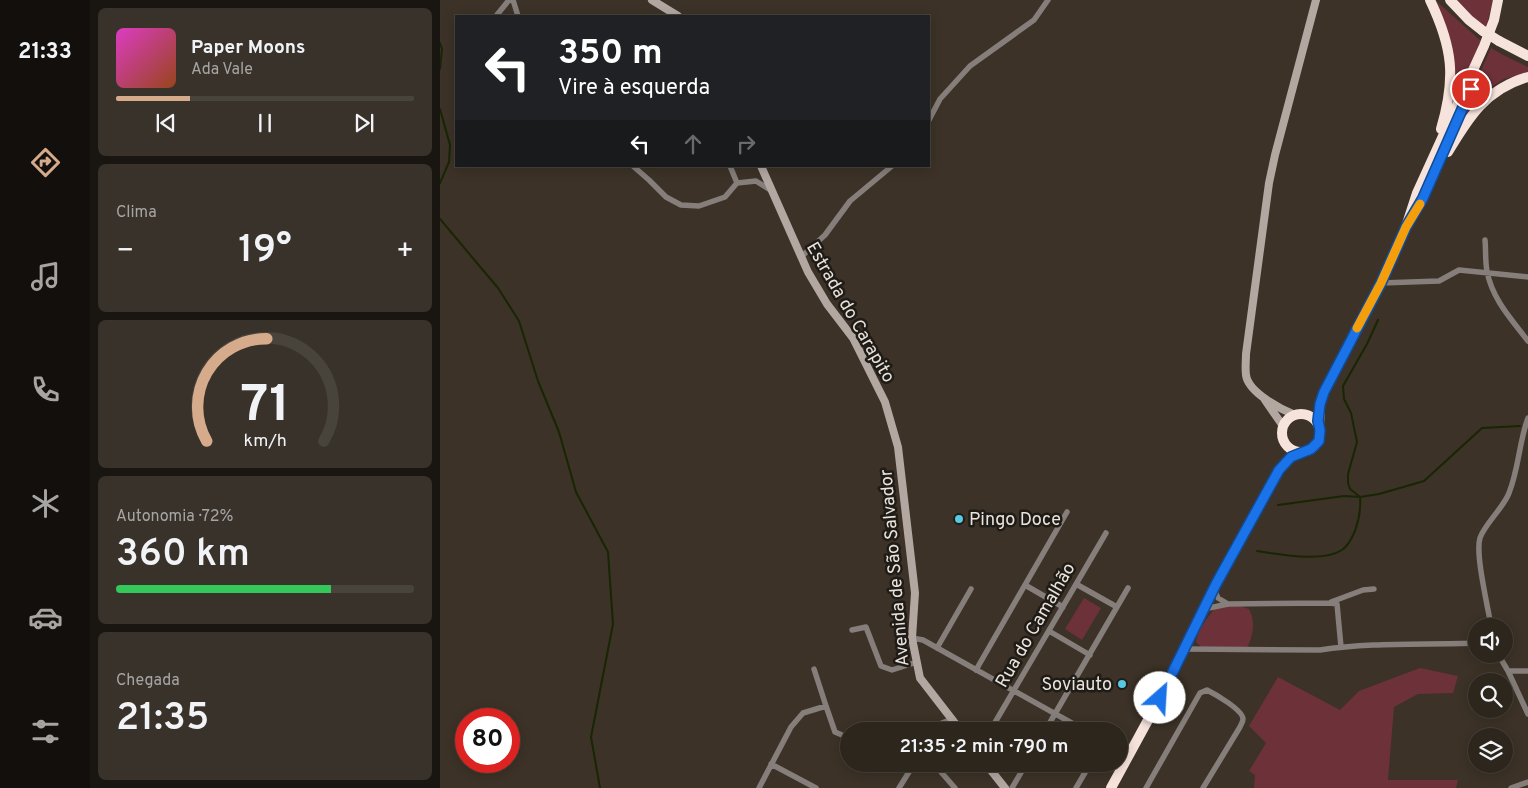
<!DOCTYPE html>
<html lang="pt">
<head>
<meta charset="utf-8">
<style>
  body { margin:0; font-family:Overpass,sans-serif; background:#39322a; color:#f1f3f6; height:100vh; display:flex; flex-direction:column; font-size:19px; white-space:nowrap }
  * { box-sizing:border-box; margin:0 }
  p { font-size:16px; color:#a7a5a4 }
  .icon { flex:none; width:28px; height:28px; fill:none; stroke:currentColor; stroke-width:2; stroke-linecap:round; stroke-linejoin:round }
  .map { position:relative; flex:1; overflow:hidden }
  .drawer { display:flex; flex-direction:column; gap:8px; padding:8px; background:#191510; width:350px }
  .drawer>* { flex:none }
  .banner { position:absolute; left:15px; top:15px; width:475px; height:152px; border-radius:0px; box-shadow:0 2px 12px #0003,0 0 0 1px #48433b; background:#202124; color:#fff; overflow:hidden }
  .tools { position:absolute; left:1028px; top:618px; display:grid; gap:10px }
  .tools a { display:grid; place-items:center; width:45px; height:45px; border-radius:50%; background:#2d261d; box-shadow:0 2px 12px #0003,0 0 0 1px #48433b; font-size:25px }
  .speed { position:absolute; left:15px; top:708px; display:flex; gap:10px; font-size:25px; font-weight:700; text-align:center }
  .speed>* { display:grid; place-content:center; width:65px; height:65px; border-radius:50%; background:#2d261d; box-shadow:0 2px 12px #0003,0 0 0 1px #48433b; line-height:1 }
  .speed .limit { border:8px solid #d22; background:#fff; color:#111 }
  .pin { position:absolute; display:grid; place-items:center; width:42px; height:42px; color:#fff; margin:-21px; border:2px solid #fff; border-radius:50%; box-shadow:0 1px 5px #0007 }
  .me { position:absolute; width:55px; margin:-28px; rotate:26deg; stroke-linejoin:round; filter:drop-shadow(0 0 4px #0008) }
  .turn { display:flex; align-items:center; gap:18px; height:105px; padding:0 20px; font-size:22px }
  .turn .icon { width:65px; height:65px; stroke-width:2.5 }
  .turn b { display:block; font-size:35px; line-height:42px }
  .lanes { display:flex; align-items:center; height:48px; padding:0 20px; background:#0003; justify-content:center; gap:25px; direction:ltr }
  .lanes .off { opacity:.35 }
  .big { font-size:38px; font-weight:600; line-height:1.1 }
  .drawer .card { flex:1; display:flex; flex-direction:column; justify-content:center; gap:8px; min-width:0; padding:0 18px; border-radius:8px; background:#39322a }
  .drawer .dial { align-items:center; gap:0 }
  .dial svg { height:130px; overflow:visible; fill:none; stroke:#48433b; stroke-width:7; stroke-linecap:round; text-anchor:middle }
  .dial text { fill:#f1f3f6; stroke:none }
  .song { display:flex; align-items:center; gap:15px }
  .cover { width:60px; height:60px; border-radius:8px; background:linear-gradient(135deg,hsl(310 70% 55%),hsl(20 70% 35%)) }
  .played { height:5px; border-radius:2px; background:linear-gradient(90deg,#d6ab8b 25%,#48433b 25%) }
  .keys { display:flex; justify-content:space-around; direction:ltr }
  .heat { display:flex; justify-content:space-between; align-items:center; font-size:28px; direction:ltr }
  .charge { height:8px; border-radius:4px; background:linear-gradient(90deg,#34c759 72%,#48433b 0) }
  .trip { position:absolute; left:400px; top:722px; width:288px; height:50px; border-radius:25px; background:#2d261d; box-shadow:0 2px 12px #0003,0 0 0 1px #48433b; font-weight:600; line-height:50px; text-align:center }
  main { display:flex; flex:1; min-height:0 }
  .menu { display:flex; flex-direction:column; width:90px; justify-content:space-around; align-items:center; background:#120f0c; color:#a7a5a4 }
  .menu .icon { width:35px; height:35px }
  .menu .current { color:#d6ab8b }
  .menu b { font-size:22px; color:#f1f3f6 }
  .map>svg:first-child { display:block }
</style>
</head>
<body>
<main>
<nav class="menu">
<b>21:33</b>
<svg class="icon current" aria-label="directions" viewBox="0 0 24 24"><path d="M12 3l9 9-9 9-9-9zM9 14v-3h6M13 9l2 2-2 2"/></svg>
<svg class="icon" aria-label="music" viewBox="0 0 24 24"><path d="M9 18V5l10-2v13"/><circle cx="6" cy="18" r="3"/><circle cx="16" cy="16" r="3"/></svg>
<svg class="icon" aria-label="phone" viewBox="0 0 24 24"><path d="M5 4h4l2 5-3 2q2 4 5 5l2-3 5 2v4C11 20 4 13 5 4z"/></svg>
<svg class="icon" aria-label="climate" viewBox="0 0 24 24"><path d="M12 3v18M4 7l16 10M4 17L20 7"/></svg>
<svg class="icon" aria-label="car" viewBox="0 0 24 24"><path d="M5 17H2v-5l4-1 3-4h7l3 4 3 1v5h-3M9 17h6M6 11h13"/><circle cx="7" cy="17" r="2"/><circle cx="17" cy="17" r="2"/></svg>
<svg class="icon" aria-label="filters" viewBox="0 0 24 24"><path d="M4 7h16M4 17h16"/><circle cx="9" cy="7" r="2"/><circle cx="15" cy="17" r="2"/></svg>
</nav>
<section class="drawer">
<div class="card">
<div class="song"><i class="cover"></i><div><b>Paper Moons</b><p>Ada Vale</p></div></div>
<div class="played"></div>
<div class="keys"><svg class="icon" aria-label="previous" viewBox="0 0 24 24"><path d="M18 5L8 12l10 7zM5 5v14"/></svg><svg class="icon" aria-label="pause" viewBox="0 0 24 24"><path d="M8 5v14M16 5v14"/></svg><svg class="icon" aria-label="next" viewBox="0 0 24 24"><path d="M6 5l10 7-10 7zM19 5v14"/></svg></div>
</div>
<div class="card"><p>Clima</p>
<div class="heat"><a>−</a><b class="big">19°</b><a>+</a></div>
</div>
<div class="card dial"><svg viewBox="0 0 100 80">
<path d="M14 69A42 42 0 1 1 86 69"/>
<path d="M14 69A42 42 0 0 1 51 6" stroke="#d6ab8b"/>
<text x="50" y="56" font-size="32" font-weight="700">71</text>
<text x="50" y="72" font-size="11">km/h</text>
</svg></div>
<div class="card"><p>Autonomia · 72%</p><b class="big">360 km</b><div class="charge"></div></div>
<div class="card"><p>Chegada</p><b class="big">21:35</b></div>
</section>
<div class="map">
<svg width="1088" height="788" viewBox="0 0 1088 788">
  <rect width="100%" height="100%" fill="#3c3227"/>
  <!-- green -->
  <path fill="#6d3139" d="M 995,0 L 1041,41 L 1007,120 L 1013,92 Z
    M 1015,0 L 1053,0 L 1046,29 L 1044,28 Z
    M 1051,48 L 1063,55 L 1088,67 L 1088,73 L 1064,79 L 1050,88 L 1051,89 L 1033,107 L 1011,138 Z
    M 644,598 L 661,608 L 642,640 L 625,629 Z
    M 794,604 L 809,609 C 816,622 813,637 806,650 L 763,649 L 756,642 C 758,629 768,617 776,607 Z
    M 980,668 L 1018,676 L 1013,693 L 978,694 L 954,707 L 948,780 L 1018,780 L 1016,788 L 814,788 L 815,775 L 809,771 L 826,743 L 809,726 L 838,677 L 900,710 L 919,691 Z"/>
  <g fill="none" stroke-linecap="round" stroke-linejoin="round">
    <!-- stream -->
    <path stroke="#182604" stroke-width="2" d="M 0,43 L 2,49 L 0,69
      M 0,109 L 10,145 L 9,162 L 0,183
      M 0,219 L 58,288 L 79,321 L 98,381 L 119,432 L 136,492 L 168,552 L 173,624 L 151,737 L 160,788
      M 838,505 L 904,496 L 920,497 L 939,494 L 984,481 L 1042,428 L 1080,426
      M 817,551 C 839,554 882,563 902,550 C 908,546 912,538 915,531 C 919,520 921,509 920,497 L 910,489 L 908,483 L 908,474 L 917,442 L 911,413 L 904,399 L 903,386 L 927,344 L 938,320"/>
    <!-- street -->
    <path stroke="#857e7b" stroke-width="5.5" d="M 73,0 L 78,16
      M 56,16 L 69,0
      M 489,120 L 500,99 L 530,66 L 594,20 L 608,0
      M 193,166 L 209,180 L 226,197 L 241,205 L 259,206 L 285,197 L 297,183 L 290,166
      M 297,183 L 316,181 L 332,191
      M 1045,240 C 1046,250 1045,261 1047,271 C 1052,299 1072,320 1088,341
      M 361,257 L 385,235 L 410,201 L 452,166
      M 941,283 L 999,281 L 1019,270 L 1088,277
      M 636,584 L 677,607
      M 585,585 L 623,607
      M 774,589 L 778,598 L 788,604
      M 891,602 L 923,590 L 934,589
      M 764,609 L 788,604 L 890,603 L 897,604 L 901,647
      M 1051,626 C 1048,607 1035,554 1040,538 C 1044,525 1064,507 1069,493 C 1079,468 1079,442 1088,418
      M 412,630 L 426,627 L 441,666 L 452,670 L 477,662
      M 609,631 L 650,655
      M 472,638 L 483,640 L 646,731
      M 497,648 L 531,589
      M 744,649 L 880,650 C 931,642 984,645 1036,643
      M 1058,654 L 1068,671 L 1088,714
      M 374,669 L 386,706
      M 536,670 L 627,512
      M 1068,671 L 1088,671
      M 482,731 L 512,719
      M 550,731 L 666,533
      M 605,731 L 688,588
      M 331,764 L 376,788
      M 494,764 L 515,788
      M 319,788 L 351,727 L 363,713 L 386,706 L 395,732 L 409,738
      M 459,788 L 474,764
      M 572,788 L 586,764
      M 636,788 L 650,764
      M 706,788 L 760,693 L 767,690 C 775,694 803,710 803,719 C 803,722 801,724 800,727 L 763,788
      M 1071,788 L 1088,782"/>
    <!-- secondary -->
    <path stroke="#b3a7a2" stroke-width="8" d="M 212,0 L 238,16
      M 321,166 L 368,272 L 387,304 L 413,338 L 445,402 L 458,447 L 475,593 L 472,638 L 480,678 L 521,731
      M 825,400 L 843,426
      M 855,415 C 840,409 808,392 806,375 C 805,368 806,360 806,354 L 829,183 L 835,155 L 876,0
      M 546,764 L 565,788"/>
    <!-- highway -->
    <path stroke="#f6e3dc" stroke-width="10" d="M 990,0 C 1013,48 1016,78 1001,129
      M 1010,0 L 1029,20 L 1043,31
      M 1059,41 L 1088,56
      M 1008,152 C 1029,117 1046,89 1088,77
      M 977,209 L 1008,140
      M842 433a19 19 0 1 1 38 0a19 19 0 1 1-38 0Z
      M 879,425 L 880,404 L 884,392 L 941,283 L 966,227 L 977,193 L 1044,46 L 1054,20 L 1058,0
      M 671,788 L 720,698 L 776,585 L 839,470 L 851,457 L 861,452"/>
    <!-- highway-bridge -->
    <path stroke="#f6e3dc" stroke-width="10" d="M 1043,31 L 1059,41"/>
  </g>
  <g fill="none" stroke-linecap="round" stroke-linejoin="round">
    <!-- route casing -->
    <g stroke="#114b97" stroke-width="12">
      <path id="route" d="M 720,698 L 776,584 L 839,470 L 851,457 L 871,449 L 879,441 L 880,430 L 878,421 L 880,404 L 884,392 L 941,283 L 966,227 L 983,198 L 1031,89"/>
    </g>
    <!-- route -->
    <use href="#route" stroke="#1a73e8" stroke-width="9"/>
    <!-- slow -->
    <path stroke="#f59e0b" stroke-width="9" d="M 917,328 L 941,283 L 966,227 L 980,204"/>
  </g>
  <!-- markers -->
  <g fill="#57c9e2" stroke="#1f1b16" stroke-width="2">
    <circle cx="519" cy="519" r="5"/>
    <circle cx="682" cy="684" r="5"/>
  </g>
  <g text-anchor="middle" stroke-width="5" stroke-linejoin="round" paint-order="stroke">
    <!-- street labels -->
    <g font-size="18" fill="#e9e3dc" stroke="#1f1b16">
      <text transform="translate(411 312) rotate(60)" y="6">Estrada do Carapito</text>
      <text transform="translate(454 568) rotate(-95)" y="6">Avenida de São Salvador</text>
      <text transform="translate(595 625) rotate(-60)" y="6">Rua do Camalhão</text>
    </g>
    <!-- poi labels -->
    <g font-size="18" fill="#e9e3dc" stroke="#1f1b16" text-anchor="start">
      <text x="529" y="525">Pingo Doce</text>
      <text x="672" y="690" text-anchor="end">Soviauto</text>
    </g>
  </g>
</svg>
<div class="tools">
<a><svg class="icon" aria-label="sound" viewBox="0 0 24 24"><path d="M4 9h4l5-4v14l-5-4H4zM17 9q2 3 0 6"/></svg></a>
<a><svg class="icon" aria-label="search" viewBox="0 0 24 24"><circle cx="10" cy="10" r="6"/><path d="M15 15l6 6"/></svg></a>
<a><svg class="icon" aria-label="layers" viewBox="0 0 24 24"><path d="M12 4l9 5-9 5-9-5zM3 14l9 5 9-5"/></svg></a>
</div>
<div class="speed"><div class="limit">80</div></div>
<div class="pin" style="left:1031px;top:89px;background:#d93025"><svg class="icon" aria-label="arrive" viewBox="0 0 24 24"><path d="M6 21V4h12l-3 4 3 4H6"/></svg></div>
<svg class="me" style="left:720px;top:698px" viewBox="-20 -20 40 40"><circle r="19" fill="#fff"/><path d="M0-13L10 11 0 6-10 11z" fill="#1a73e8"/></svg>
<div class="trip">21:35 · 2 min · 790 m</div>
<div class="banner">
<div class="turn"><svg class="icon" aria-label="left" viewBox="0 0 24 24"><path d="M17 20v-9H6M10 6l-5 5 5 5"/></svg><div><b>350 m</b>Vire à esquerda</div></div>
<div class="lanes"><svg class="icon" aria-label="left" viewBox="0 0 24 24"><path d="M17 20v-9H6M10 6l-5 5 5 5"/></svg><svg class="icon off" aria-label="ahead" viewBox="0 0 24 24"><path d="M12 20V5M6 11l6-6 6 6"/></svg><svg class="icon off" aria-label="right" viewBox="0 0 24 24"><path d="M7 20v-9h11M14 6l5 5-5 5"/></svg></div>
</div>
</div>
</main>
</body>
</html>
